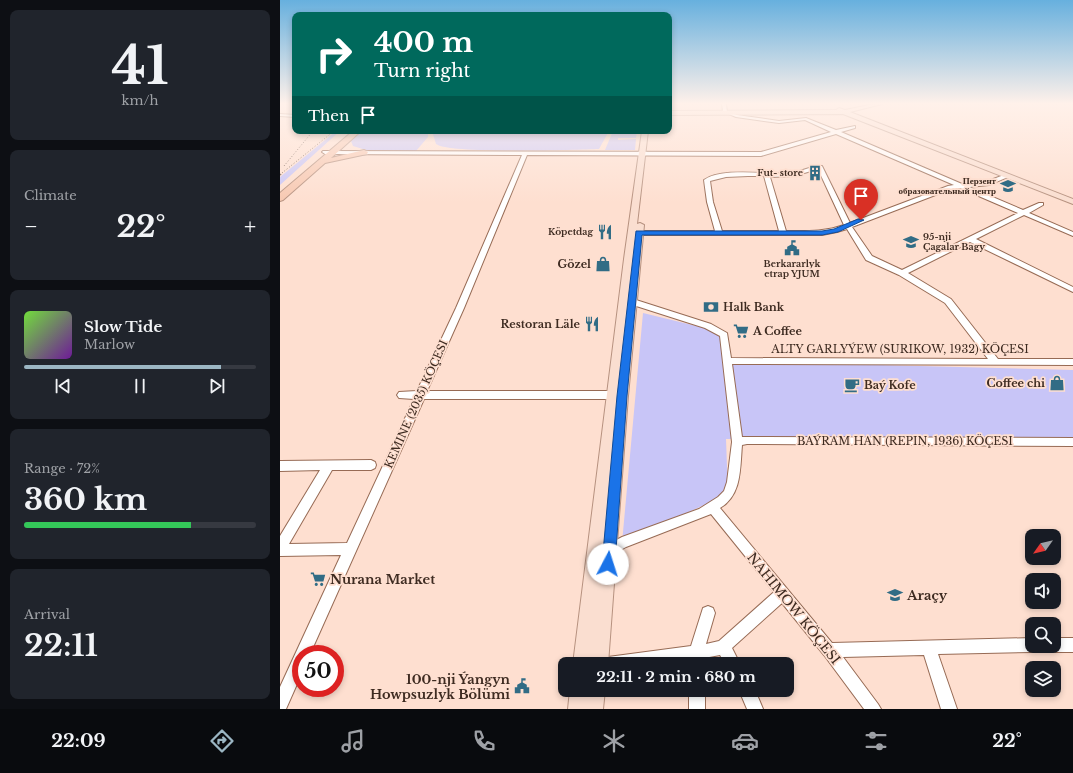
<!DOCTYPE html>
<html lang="en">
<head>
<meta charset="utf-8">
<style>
  body { margin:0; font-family:"Libre Baskerville",serif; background:#20242c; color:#f1f3f6; height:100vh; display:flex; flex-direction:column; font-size:15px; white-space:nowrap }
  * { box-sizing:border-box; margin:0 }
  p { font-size:13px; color:#9ea1a6 }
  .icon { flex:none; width:22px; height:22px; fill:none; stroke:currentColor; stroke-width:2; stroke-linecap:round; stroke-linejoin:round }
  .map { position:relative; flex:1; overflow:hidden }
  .sheet { display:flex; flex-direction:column; gap:10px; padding:10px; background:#0d0f14; width:280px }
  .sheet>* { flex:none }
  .top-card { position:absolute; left:12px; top:12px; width:380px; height:122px; border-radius:8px; box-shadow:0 2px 6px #0003; background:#00695c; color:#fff; overflow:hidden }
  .needle { width:26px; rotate:236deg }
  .tools { position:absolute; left:745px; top:529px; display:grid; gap:8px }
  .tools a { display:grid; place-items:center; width:36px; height:36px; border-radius:8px; background:#171b24; box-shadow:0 2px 6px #0003; font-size:20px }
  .speed { position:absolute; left:12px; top:645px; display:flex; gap:8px; font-size:20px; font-weight:700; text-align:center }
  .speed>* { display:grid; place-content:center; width:52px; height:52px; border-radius:50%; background:#171b24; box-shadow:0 2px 6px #0003; line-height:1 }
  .speed .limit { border:6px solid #d22; background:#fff; color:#111 }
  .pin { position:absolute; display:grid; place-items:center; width:34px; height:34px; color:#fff; margin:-41px -17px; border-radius:50% 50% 50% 0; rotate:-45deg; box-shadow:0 0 4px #0007 }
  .pin .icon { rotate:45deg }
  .me { position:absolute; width:44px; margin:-22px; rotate:5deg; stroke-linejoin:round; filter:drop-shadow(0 0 3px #0008) }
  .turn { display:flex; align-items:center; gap:14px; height:84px; padding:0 16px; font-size:18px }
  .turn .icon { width:52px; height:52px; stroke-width:2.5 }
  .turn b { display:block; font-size:28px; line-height:34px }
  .then { display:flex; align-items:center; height:38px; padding:0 16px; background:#0003; gap:8px; font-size:15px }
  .big { font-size:30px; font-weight:800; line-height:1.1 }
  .sheet .card { flex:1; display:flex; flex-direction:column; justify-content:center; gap:6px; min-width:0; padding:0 14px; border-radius:8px; background:#20242c }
  .sheet .dial { align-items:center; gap:0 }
  .dial b { font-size:52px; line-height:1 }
  .song { display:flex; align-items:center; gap:12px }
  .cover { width:48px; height:48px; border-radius:6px; background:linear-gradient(135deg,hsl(100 70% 55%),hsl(280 70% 35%)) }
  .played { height:4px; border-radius:2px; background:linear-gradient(90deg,#9bb6c3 85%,#363941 85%) }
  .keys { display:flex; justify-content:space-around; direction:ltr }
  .heat { display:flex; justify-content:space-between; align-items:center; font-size:22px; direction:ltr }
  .charge { height:6px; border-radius:3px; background:linear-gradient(90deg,#34c759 72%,#363941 0) }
  .trip { position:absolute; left:278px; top:657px; width:236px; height:40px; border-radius:8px; background:#171b24; box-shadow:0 2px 6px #0003; font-weight:800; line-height:40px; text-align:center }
  .tabs { display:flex; height:64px; justify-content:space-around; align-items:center; background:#090b0e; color:#9ea1a6 }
  .tabs .icon { width:28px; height:28px }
  .tabs .selected { color:#9bb6c3 }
  .tabs b { font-size:18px; color:#f1f3f6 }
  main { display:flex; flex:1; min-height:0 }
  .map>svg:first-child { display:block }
</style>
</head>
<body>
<main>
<section class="sheet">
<div class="card dial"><b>41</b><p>km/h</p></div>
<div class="card"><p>Climate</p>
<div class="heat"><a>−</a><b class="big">22°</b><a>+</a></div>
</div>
<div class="card">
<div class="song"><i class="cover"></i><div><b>Slow Tide</b><p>Marlow</p></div></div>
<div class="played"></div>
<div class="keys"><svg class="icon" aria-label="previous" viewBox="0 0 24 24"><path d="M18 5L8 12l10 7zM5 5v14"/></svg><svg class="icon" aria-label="pause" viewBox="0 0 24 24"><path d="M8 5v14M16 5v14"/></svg><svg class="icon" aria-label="next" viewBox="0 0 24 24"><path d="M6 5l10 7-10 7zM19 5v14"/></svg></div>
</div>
<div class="card"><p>Range · 72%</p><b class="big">360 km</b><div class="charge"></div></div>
<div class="card"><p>Arrival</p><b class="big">22:11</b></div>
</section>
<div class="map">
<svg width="793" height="709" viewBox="0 0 793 709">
  <rect width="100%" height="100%" fill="#fedfd0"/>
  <!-- green -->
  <path fill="#c8c5f7" d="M 56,131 L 60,131 L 0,185 L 0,177 Z
    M 82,131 L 148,131 L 148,137 L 136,151 L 86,150 L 73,146 L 71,141 Z
    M 152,131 L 329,131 L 319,149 C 295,150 169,154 156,144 Z
    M 333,131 L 357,131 L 356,138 L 338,138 L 338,140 L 356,139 L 355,150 L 325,150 Z
    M 363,313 L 437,331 L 448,361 L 793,370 L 793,442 L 446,439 L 448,494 L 342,543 Z"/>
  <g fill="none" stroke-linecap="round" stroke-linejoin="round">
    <!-- minor casing -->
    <g stroke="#976b55" stroke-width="2">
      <path id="minor" d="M 442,104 L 446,104 L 447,112 L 443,111 Z
        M 449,112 L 457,115 L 499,121 L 526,118 L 556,130 L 575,126 L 575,128 L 561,132 L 682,184 L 708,181 L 724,175 L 728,175 L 728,177 L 709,185 L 689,187 L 743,210 L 759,203 L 763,203 L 763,205 L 749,213 L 793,232 L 793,236 L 744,215 L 696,239 L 793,287 L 793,292 L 690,242 L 628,273 L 671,299 L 718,359 L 793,359 L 793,365 L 452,364 L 462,437 L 793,438 L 793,446 L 467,444 L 462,445 C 460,468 462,495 440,508 L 552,643 L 752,638 L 752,646 L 759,646 L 757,650 L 752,652 L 658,654 L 677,709 L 661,709 L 644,655 L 563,657 L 598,704 L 601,709 L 584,709 L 544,655 L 502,603 L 452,648 L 460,664 L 445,664 L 440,655 L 424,658 L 424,664 L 410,664 L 409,661 L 386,664 L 321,664 L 323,659 L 328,657 L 411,646 L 423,608 L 428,606 L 433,608 L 435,613 L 426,644 L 439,641 L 494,592 L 431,514 L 346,547 L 330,556 L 322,553 L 320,549 L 322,545 L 326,543 L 329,544 L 342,537 L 419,509 L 438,497 L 444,491 L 447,482 L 452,442 L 440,336 L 425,328 L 350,304 L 349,302 L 350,300 L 356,300 L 431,324 L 447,333 L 451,358 L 708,359 L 665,303 L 619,275 L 586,260 L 567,229 L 557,232 L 542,235 L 359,235 L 356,233 L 359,231 L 435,231 L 427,202 L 424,180 C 442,167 487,175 509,173 C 520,173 531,165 542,166 L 570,223 L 668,186 L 674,185 L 556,134 L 481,156 L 247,155 L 184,308 L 147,391 L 332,391 L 335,392 L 337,395 L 335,398 L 332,399 L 144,399 L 30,654 L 21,654 L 21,675 L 6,709 L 0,709 L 0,687 L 61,555 L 0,556 L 0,536 L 40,470 L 0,471 L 0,461 L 91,460 L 95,462 L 96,465 L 95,468 L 91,470 L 52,470 L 9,544 L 67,543 L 134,399 L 119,398 L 117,395 L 119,392 L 137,391 L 176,308 L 242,155 L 45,154 L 42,152 L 43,151 L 481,152 L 551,132 L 525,120 L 499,123 L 456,117 L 449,114 ZM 538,169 L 564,225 C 545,232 526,231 506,231 L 490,177 L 514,176 ZM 468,176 L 484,176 L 499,231 L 442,231 L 433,202 L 430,181 L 446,177 ZM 680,188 L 738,213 L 622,270 L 592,256 L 572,227 L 671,189 Z
        M 0,114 L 15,115 L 15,117 L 0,116 Z
        M 774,638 L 793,638 L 793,652 L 774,652 L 769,650 L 767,646 L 774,646 Z
        M 409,690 L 425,690 L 425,709 L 409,709 Z
        M 459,690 L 475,690 L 483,709 L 467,709 Z"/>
    </g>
    <!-- major casing -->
    <g stroke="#b6917f" stroke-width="2">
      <path id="major" d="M 594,104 L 602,104 L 570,112 L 793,199 L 793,204 L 563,114 L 389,115 L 389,111 L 556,110 L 559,108 L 565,110 Z
        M 362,131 L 368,131 L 357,224 L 360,223 L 364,225 L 348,396 L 328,664 L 293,664 L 344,259 Z
        M 290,690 L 325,690 L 323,709 L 288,709 Z"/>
    </g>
    <!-- highway casing -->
    <g stroke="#b6917f" stroke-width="2">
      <path id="highway" d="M 73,131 L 81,131 L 51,158 L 84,150 L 88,152 L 87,154 L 45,163 L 3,200 L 0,201 L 0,193 Z"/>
    </g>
    <!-- minor -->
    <use href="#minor" fill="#fff" fill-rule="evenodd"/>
    <!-- major -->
    <use href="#major" fill="#faded0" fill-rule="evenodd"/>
    <!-- highway -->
    <use href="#highway" fill="#f7c8b1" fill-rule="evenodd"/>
    <!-- rail-far1 -->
    <path stroke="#725c51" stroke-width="1" stroke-dasharray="1 2" stroke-linecap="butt" d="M 4,166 L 33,131
      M 2,173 L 54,131"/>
    <!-- rail -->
    <path stroke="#725c51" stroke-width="1.5" stroke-dasharray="1.5 3" stroke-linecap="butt" d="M 0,175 L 3,172"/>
  </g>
  <!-- sky -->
  <linearGradient id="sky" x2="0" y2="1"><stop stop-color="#67b0de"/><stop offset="0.51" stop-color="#fff1ea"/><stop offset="1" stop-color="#fff1ea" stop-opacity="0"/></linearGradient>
  <rect width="793" height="203" fill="url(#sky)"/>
  <!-- route -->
  <path fill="#1a73e8" stroke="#114b97" d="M 578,219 L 584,220 L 558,232 L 542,235 L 362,235 L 347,396 L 335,564 L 333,568 L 328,570 L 324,568 L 322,564 L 337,396 L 356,231 L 542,231 L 554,229 Z"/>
  <!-- icons -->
  <defs>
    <g id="building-bare" transform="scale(1.2)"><path d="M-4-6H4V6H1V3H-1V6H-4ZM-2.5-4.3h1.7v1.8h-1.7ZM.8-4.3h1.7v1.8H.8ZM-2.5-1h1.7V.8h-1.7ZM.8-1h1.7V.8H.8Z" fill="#316c85" stroke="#fedfd0" stroke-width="2.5" paint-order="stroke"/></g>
    <g id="school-bare" transform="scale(1.2)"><path d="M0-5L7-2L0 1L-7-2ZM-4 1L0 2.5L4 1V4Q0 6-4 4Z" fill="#316c85" stroke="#fedfd0" stroke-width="2.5" paint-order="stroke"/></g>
    <g id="restaurant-bare" transform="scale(1.2)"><path d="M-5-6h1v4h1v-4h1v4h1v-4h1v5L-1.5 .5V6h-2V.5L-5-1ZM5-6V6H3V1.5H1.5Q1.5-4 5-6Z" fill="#316c85" stroke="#fedfd0" stroke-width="2.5" paint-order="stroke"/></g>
    <g id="civic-bare" transform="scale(1.2)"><path d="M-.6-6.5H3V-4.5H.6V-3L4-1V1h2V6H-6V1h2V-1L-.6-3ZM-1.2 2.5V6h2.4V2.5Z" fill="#316c85" stroke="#fedfd0" stroke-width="2.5" paint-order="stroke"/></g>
    <g id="shop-bare" transform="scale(1.2)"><path d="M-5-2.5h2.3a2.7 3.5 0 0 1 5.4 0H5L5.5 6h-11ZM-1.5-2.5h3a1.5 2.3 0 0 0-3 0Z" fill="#316c85" stroke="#fedfd0" stroke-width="2.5" paint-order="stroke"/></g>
    <g id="bank-bare" transform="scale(1.2)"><path d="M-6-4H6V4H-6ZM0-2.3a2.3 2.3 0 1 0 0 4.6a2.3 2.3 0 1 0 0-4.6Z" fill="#316c85" stroke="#fedfd0" stroke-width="2.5" paint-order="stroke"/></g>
    <g id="supermarket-bare" transform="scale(1.2)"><path d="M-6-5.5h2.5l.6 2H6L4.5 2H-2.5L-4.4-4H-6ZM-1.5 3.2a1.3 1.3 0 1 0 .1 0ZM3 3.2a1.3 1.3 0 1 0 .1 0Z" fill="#316c85" stroke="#fedfd0" stroke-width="2.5" paint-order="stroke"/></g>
    <g id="cafe-bare" transform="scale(1.2)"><path d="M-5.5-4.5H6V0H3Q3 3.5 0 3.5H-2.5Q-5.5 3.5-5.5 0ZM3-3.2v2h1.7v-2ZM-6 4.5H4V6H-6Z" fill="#316c85" stroke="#fedfd0" stroke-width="2.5" paint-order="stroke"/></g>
  </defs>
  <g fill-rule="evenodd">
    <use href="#building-bare" x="535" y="173"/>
    <use href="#school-bare" x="728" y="186"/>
    <use href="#restaurant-bare" x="325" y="232"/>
    <use href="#school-bare" x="631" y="242"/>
    <use href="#civic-bare" x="512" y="248"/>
    <use href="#shop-bare" x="323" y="264"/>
    <use href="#bank-bare" x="431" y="307"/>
    <use href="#restaurant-bare" x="312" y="324"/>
    <use href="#supermarket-bare" x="461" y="331"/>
    <use href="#shop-bare" x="777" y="383"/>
    <use href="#cafe-bare" x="572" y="385"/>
    <use href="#supermarket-bare" x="38" y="579"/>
    <use href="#school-bare" x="615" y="595"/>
    <use href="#civic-bare" x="242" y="686"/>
  </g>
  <g text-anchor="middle" stroke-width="3.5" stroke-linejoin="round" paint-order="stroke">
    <!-- far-poi labels -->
    <g font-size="9" font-weight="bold" fill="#3e2b21" stroke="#fedfd0" text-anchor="end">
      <text x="523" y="176">Fut- store</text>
      <text x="716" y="184">Перзент<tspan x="716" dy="10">образовательный центр</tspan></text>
      <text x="313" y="235">Köpetdag</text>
      <text x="643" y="240" text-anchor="start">95-nji<tspan x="643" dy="10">Çagalar Bagy</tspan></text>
      <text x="512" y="267" text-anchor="middle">Berkararlyk<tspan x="512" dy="10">etrap YJUM</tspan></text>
    </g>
    <!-- poi labels -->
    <g font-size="11" font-weight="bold" fill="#3e2b21" stroke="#fedfd0" text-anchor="end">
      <text x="311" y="268">Gözel</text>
      <text x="443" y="311" text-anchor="start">Halk Bank</text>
      <text x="300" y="328">Restoran Läle</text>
      <text x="473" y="335" text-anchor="start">A Coffee</text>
      <text x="765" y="387">Coffee chi</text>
      <text x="584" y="389" text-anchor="start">Baý Kofe</text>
    </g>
    <!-- street labels -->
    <g font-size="11" fill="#3e2b21" stroke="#fedfd0">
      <text x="620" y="353">ALTY GARLYÝEW (SURIKOW, 1932) KÖÇESI</text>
      <text transform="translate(136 404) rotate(-66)" y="4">KEMINE (2035) KÖÇESI</text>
      <text x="625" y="445">BAÝRAM HAN (REPIN, 1936) KÖÇESI</text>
    </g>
    <!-- near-poi labels -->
    <g font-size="13" font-weight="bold" fill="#3e2b21" stroke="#fedfd0" text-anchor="start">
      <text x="50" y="584">Nurana Market</text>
      <text x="627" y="600">Araçy</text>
      <text x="230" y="684" text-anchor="end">100-nji Ýangyn<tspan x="230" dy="15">Howpsuzlyk Bölümi</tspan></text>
    </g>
    <!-- near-street labels -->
    <g font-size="13" fill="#3e2b21" stroke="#fedfd0">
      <text transform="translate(514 608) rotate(51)" y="5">NAHIMOW KÖÇESI</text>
    </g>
  </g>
</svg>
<div class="tools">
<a><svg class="needle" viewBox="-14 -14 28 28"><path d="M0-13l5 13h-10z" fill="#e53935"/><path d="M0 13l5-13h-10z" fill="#9ea1a6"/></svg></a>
<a><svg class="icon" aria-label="sound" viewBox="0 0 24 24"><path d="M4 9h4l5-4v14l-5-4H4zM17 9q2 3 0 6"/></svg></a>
<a><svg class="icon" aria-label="search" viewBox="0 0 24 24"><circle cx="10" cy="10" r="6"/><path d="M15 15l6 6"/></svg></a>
<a><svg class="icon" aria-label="layers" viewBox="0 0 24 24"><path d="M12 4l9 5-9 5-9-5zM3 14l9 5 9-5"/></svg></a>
</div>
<div class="speed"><div class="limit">50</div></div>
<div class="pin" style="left:581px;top:220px;background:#d93025"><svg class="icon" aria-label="arrive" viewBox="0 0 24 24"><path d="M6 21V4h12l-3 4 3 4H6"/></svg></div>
<svg class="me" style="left:328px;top:564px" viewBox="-20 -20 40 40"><circle r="19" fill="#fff"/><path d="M0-13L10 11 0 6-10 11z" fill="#1a73e8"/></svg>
<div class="trip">22:11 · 2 min · 680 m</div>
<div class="top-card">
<div class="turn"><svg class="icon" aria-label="right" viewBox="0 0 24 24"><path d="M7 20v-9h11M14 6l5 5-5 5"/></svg><div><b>400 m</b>Turn right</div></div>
<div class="then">Then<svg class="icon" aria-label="arrive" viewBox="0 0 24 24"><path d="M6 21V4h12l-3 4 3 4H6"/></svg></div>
</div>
</div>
</main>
<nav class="tabs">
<b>22:09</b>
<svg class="icon selected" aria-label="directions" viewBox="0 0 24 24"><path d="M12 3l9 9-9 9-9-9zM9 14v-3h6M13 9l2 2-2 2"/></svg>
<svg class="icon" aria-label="music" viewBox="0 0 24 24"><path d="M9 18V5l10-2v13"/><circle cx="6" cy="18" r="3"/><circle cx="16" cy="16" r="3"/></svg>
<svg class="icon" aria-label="phone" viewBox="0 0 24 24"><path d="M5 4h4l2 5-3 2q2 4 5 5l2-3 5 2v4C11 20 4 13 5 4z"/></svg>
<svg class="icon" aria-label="climate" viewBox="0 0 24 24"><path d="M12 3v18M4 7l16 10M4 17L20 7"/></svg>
<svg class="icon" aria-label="car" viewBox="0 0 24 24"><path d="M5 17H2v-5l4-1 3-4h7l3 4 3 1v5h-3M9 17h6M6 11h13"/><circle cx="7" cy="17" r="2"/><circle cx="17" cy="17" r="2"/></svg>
<svg class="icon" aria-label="filters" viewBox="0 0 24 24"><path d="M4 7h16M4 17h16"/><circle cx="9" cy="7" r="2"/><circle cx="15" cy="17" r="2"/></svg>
<b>22°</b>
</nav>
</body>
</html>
